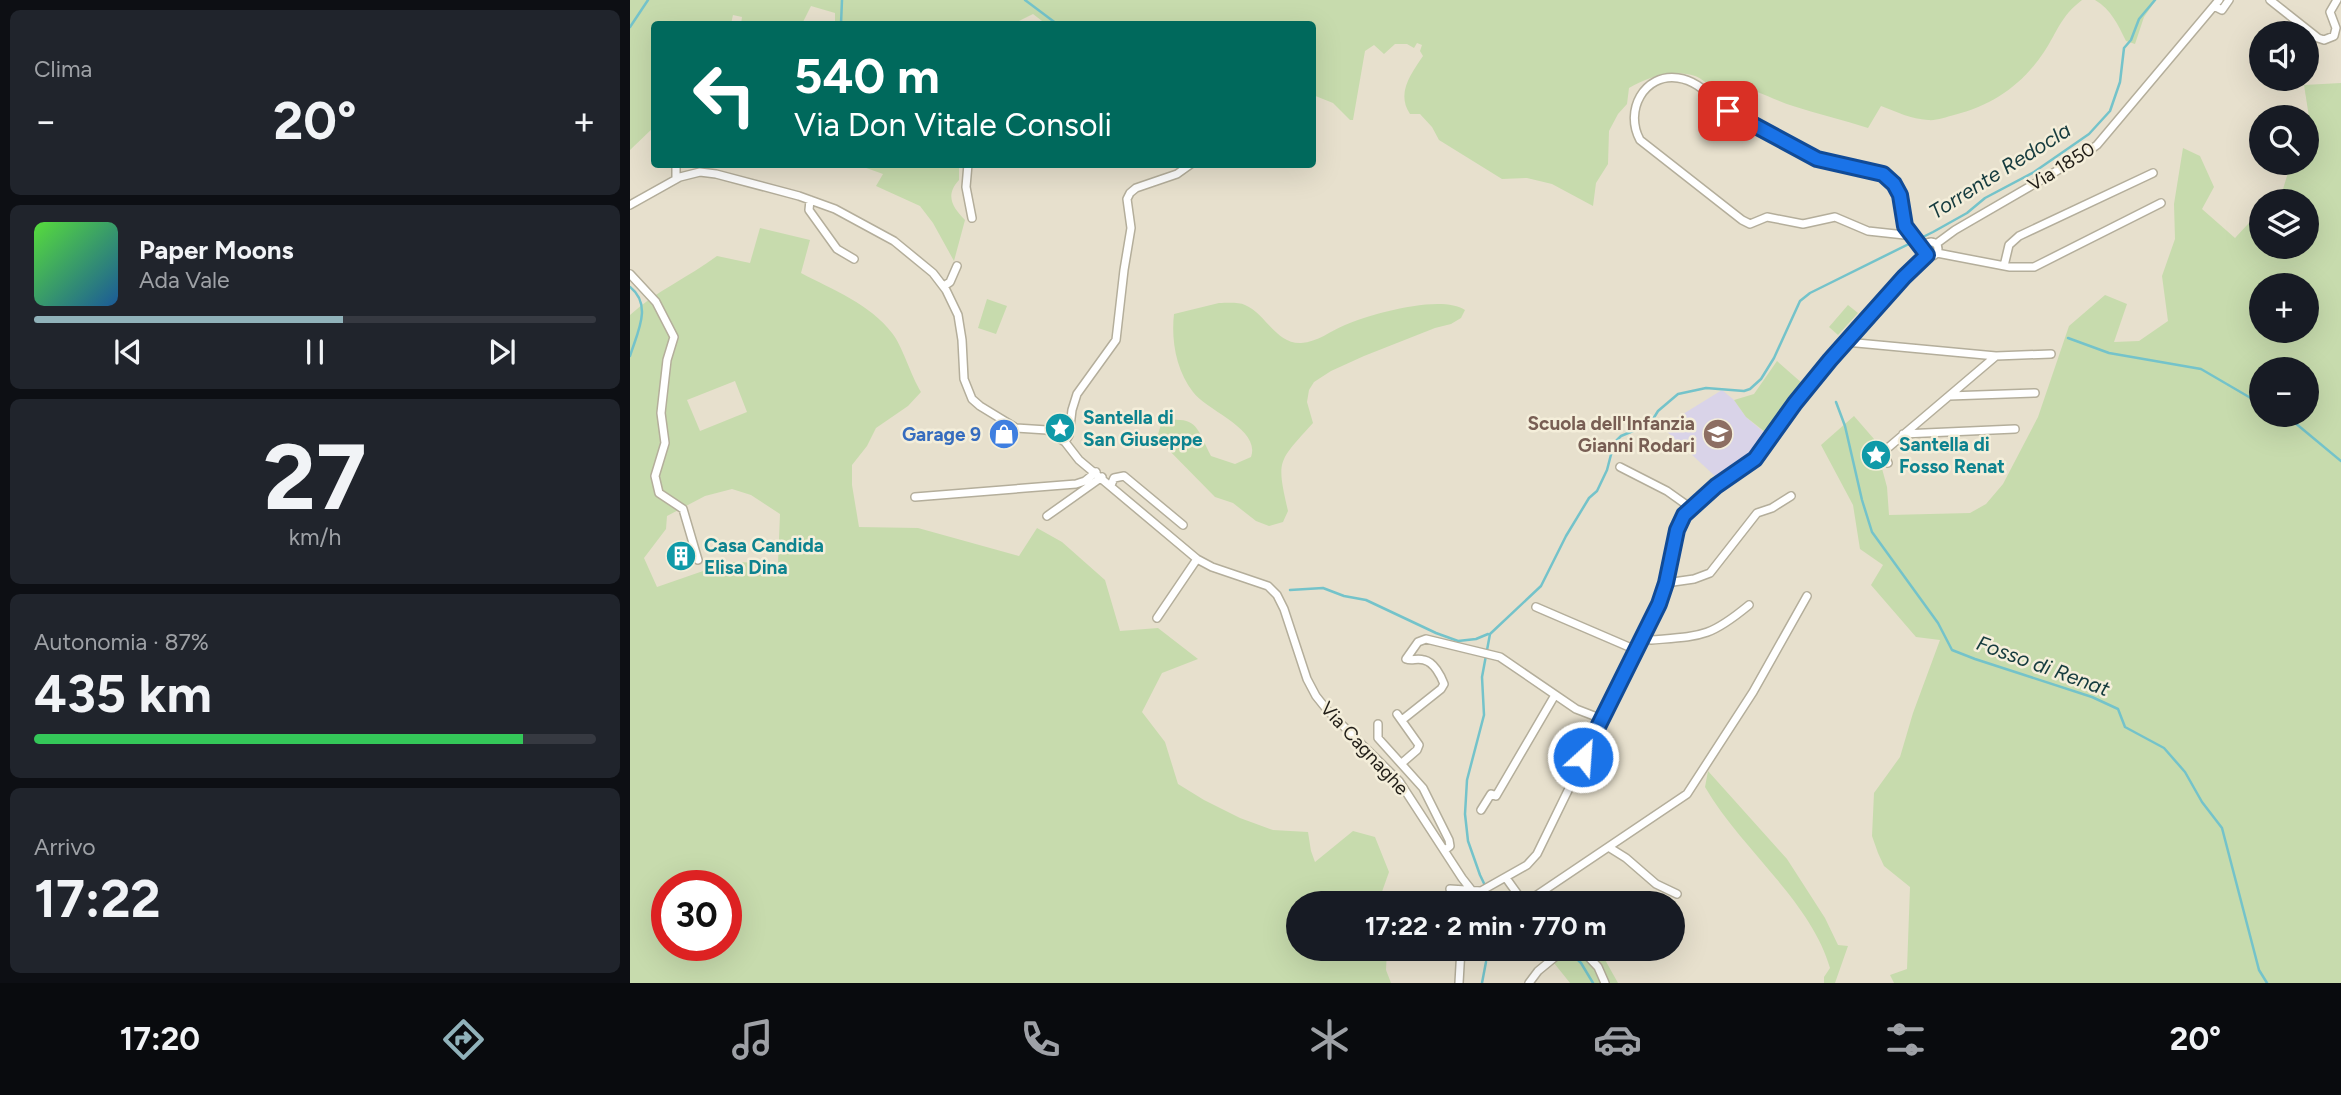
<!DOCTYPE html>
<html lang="it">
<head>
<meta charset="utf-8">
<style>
  body { margin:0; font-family:Figtree,sans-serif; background:#20242c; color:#f1f3f6; height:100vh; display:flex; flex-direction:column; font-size:26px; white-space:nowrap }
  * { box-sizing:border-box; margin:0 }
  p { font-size:23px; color:#9ea1a6 }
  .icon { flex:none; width:38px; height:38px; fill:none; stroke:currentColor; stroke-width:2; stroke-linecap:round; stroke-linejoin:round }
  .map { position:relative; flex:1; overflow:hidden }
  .panel { display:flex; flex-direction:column; gap:10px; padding:10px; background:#0d0f14; width:630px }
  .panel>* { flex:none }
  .banner { position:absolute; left:21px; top:21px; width:665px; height:147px; border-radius:7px; box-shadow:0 7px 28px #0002; background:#00695c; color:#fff; overflow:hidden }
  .fabs { position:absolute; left:1619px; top:21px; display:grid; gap:14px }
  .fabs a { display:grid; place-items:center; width:70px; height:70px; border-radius:50%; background:#171b24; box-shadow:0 7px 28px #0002; font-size:35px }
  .speed { position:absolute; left:21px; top:870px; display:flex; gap:14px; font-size:35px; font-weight:700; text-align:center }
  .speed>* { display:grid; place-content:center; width:91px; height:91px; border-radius:50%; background:#171b24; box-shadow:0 7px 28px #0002; line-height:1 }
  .speed .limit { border:10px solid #d22; background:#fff; color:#111 }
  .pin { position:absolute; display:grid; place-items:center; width:60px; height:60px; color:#fff; margin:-30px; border-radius:14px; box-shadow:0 4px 10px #0006 }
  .me { position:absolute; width:77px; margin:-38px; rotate:26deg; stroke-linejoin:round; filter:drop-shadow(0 0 5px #0008) }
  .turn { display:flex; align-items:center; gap:24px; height:147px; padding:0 28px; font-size:32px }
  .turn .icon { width:91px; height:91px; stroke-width:2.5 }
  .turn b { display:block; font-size:49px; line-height:60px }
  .big { font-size:52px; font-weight:700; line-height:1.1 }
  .panel .tile { flex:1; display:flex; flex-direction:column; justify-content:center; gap:10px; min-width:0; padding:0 24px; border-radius:10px; background:#20242c }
  .panel .dial { align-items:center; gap:0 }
  .dial b { font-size:91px; line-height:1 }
  .song { display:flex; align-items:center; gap:21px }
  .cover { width:84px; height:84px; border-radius:10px; background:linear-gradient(135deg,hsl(110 70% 55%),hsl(210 70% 35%)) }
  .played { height:7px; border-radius:4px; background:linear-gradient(90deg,#90b2ba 55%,#363941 55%) }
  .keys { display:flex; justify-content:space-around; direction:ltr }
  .heat { display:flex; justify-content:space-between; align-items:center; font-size:38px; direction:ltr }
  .charge { height:10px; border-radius:5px; background:linear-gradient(90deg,#34c759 87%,#363941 0) }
  .trip { position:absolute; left:656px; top:891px; width:399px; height:70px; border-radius:35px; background:#171b24; box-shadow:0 7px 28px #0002; font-weight:700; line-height:70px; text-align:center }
  .dock { display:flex; height:112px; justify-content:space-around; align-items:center; background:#090b0e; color:#9ea1a6 }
  .dock .icon { width:49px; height:49px }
  .dock .current { color:#90b2ba }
  .dock b { font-size:32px; color:#f1f3f6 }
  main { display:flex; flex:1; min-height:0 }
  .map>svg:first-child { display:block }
</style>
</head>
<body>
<main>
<section class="panel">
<div class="tile"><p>Clima</p>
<div class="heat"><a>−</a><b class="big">20°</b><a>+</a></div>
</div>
<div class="tile">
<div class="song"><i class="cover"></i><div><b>Paper Moons</b><p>Ada Vale</p></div></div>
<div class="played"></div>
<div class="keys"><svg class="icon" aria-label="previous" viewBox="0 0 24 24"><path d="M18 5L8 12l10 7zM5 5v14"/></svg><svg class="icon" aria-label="pause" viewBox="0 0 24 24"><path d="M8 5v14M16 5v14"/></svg><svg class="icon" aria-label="next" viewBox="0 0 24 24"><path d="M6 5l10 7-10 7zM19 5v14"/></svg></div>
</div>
<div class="tile dial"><b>27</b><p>km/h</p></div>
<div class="tile"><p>Autonomia · 87%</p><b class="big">435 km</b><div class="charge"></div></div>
<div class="tile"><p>Arrivo</p><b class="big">17:22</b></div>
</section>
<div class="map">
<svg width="1711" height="983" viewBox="0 0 1711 983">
  <rect width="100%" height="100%" fill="#e7e0cd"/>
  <!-- education -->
  <path fill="#d9d3e8" d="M 1092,390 L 1104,400 L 1116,417 L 1137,435 L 1126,447 L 1087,478 L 1032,427 Z"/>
  <!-- green -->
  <path fill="#c7dbad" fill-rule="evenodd" d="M 0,0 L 1452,0 C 1430,17 1428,31 1414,52 C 1392,85 1363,105 1324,115 C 1316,117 1306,121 1298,120 C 1281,119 1267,112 1251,106 L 1238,128 C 1213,120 1188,114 1163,106 C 1137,98 1113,80 1084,88 C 1079,85 1071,78 1065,76 C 1043,69 1018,77 999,88 L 997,104 L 988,114 L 979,131 L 978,164 L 966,183 L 963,206 L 922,184 L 897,178 L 872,179 L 809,140 L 802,127 L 790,114 L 780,114 C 766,93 781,74 793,56 L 790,51 L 792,45 L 787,43 L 784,48 L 777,44 L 765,44 L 754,54 L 744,45 L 735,51 L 723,120 L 720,120 L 703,103 L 683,95 L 682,24 L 416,24 L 403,14 L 383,24 L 205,24 L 205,13 L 181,6 L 172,24 L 111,24 L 112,17 L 103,15 L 101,24 L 24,24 L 24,127 L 0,150 Z
    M 1465,0 L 1526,0 L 1514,17 L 1505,44 L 1496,41 C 1488,25 1481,9 1465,0 Z
    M 1711,83 L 1711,983 L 1264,983 L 1260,975 L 1277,969 L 1280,887 L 1254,866 L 1248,853 L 1242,836 L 1244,793 L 1270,757 L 1283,713 L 1310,640 L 1286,637 L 1241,585 L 1253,565 L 1230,549 L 1223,505 L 1191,445 L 1224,416 L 1244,439 L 1257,487 L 1259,515 L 1340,513 L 1356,504 L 1373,484 L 1408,417 L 1439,326 L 1475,295 L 1497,304 L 1484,342 L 1509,341 L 1538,321 L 1532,276 L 1545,239 L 1544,204 L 1553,148 L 1570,156 L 1584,187 L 1572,209 L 1605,238 L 1631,210 L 1631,247 L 1676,247 L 1676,201 L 1640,201 L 1653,189 L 1661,163 L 1676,163 L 1677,123 L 1679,117 L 1674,85 ZM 1631,285 L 1676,285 L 1676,331 L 1631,331 ZM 1631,369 L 1676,369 L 1676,415 L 1631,415 Z
    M 321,164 L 329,168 L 329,180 C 315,195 322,207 335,220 L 324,261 L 303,223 L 290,206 L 246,186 L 253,174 L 228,165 Z
    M 130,228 L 180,240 L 171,273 C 203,290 240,304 262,333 C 272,345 281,376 291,392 L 278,406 L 246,428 L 237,446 L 222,465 L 222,485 L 229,527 L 288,528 L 389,556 L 407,528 L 432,542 L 475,580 L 490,631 L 528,628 L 568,659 L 532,673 L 512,712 L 535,742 L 548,784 L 574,800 L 610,818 L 643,830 L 678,832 L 681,851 L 685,862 L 723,831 L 745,837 L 759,872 L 748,903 L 668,903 L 668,948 L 757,949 L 756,970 L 761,983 L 0,983 L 0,315 C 26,291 59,277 87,256 L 120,263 ZM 105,381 L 117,412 L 70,431 L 57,400 ZM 102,489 L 121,495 L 150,514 L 148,563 L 99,562 L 27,587 L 14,558 L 36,529 L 37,516 L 75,496 ZM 37,886 L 96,886 L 96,945 L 37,945 Z
    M 357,299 L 377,306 L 366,334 L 348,328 Z
    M 589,303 C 597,303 609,302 615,305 C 636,314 646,344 671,343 C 688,342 700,331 715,325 C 741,314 811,294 835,310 L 831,318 L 821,324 L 805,328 L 734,356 L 701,371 L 684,382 L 679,390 L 677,402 L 683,423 C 648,462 646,459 658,511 L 653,522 L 639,526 L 626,521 L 603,503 L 585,497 L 527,438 L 532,421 C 568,416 566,427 581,456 L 605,464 L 621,457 C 631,429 577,411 563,392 C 546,370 541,340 544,314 Z
    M 1218,305 L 1228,313 L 1208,335 L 1199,327 Z
    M 1147,361 L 1173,384 L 1135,432 L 1116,417 L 1104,400 L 1124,394 Z
    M 1078,771 L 1157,859 L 1195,918 L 1208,945 L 1218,946 L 1205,983 L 1194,983 L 1194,977 L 1200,968 C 1181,901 1110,848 1075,787 Z
    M 942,949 L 969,949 L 988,983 L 940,983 L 924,963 Z"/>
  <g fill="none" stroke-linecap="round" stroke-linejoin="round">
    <!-- stream -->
    <path stroke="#74c3ca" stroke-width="2.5" d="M 395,0 L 427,24
      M 211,24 L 212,0
      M 0,27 L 18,0
      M 0,287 C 23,305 7,333 0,356
      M 1438,338 L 1479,353 L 1571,369 L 1631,404
      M 1206,402 L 1215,426 L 1232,500 L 1242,532 L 1308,623 L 1322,650 L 1345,659 L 1462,697 L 1488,709 L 1495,727 L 1534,748 L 1555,772 L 1572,802 L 1592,828 L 1629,970 L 1637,983
      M 1650,415 L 1664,422 L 1711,461
      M 660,590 L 693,588 L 714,596 L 736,600 L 806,633 L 828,641 L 846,639 L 858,634
      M 861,898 L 877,903
      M 857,903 L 861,898 L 850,875 L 838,841 L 835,814 L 837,780 L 854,715 L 852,677 L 860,634 L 911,586 L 936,536 L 959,498 L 967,491 L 977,470 L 984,443 L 991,436 L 1020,424 L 1028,411 L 1048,394 L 1076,388 L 1114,391 L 1120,389 L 1131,379 L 1144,358 L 1170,301 L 1180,293 L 1303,232 L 1337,213 L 1355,198 L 1404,172 L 1459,134 L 1480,111 L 1490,82 L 1494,48 L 1501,40 L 1509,19 L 1525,0
      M 938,950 L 951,963 L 963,983
      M 852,983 L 856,962"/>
    <!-- street casing -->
    <g stroke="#b4ae9b" stroke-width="10">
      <path id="street" d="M 1640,0 L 1688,38 L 1694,40 L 1704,36 L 1706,28 L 1700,12 L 1707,0
        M 1584,6 L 1592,10 L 1599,0
        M 338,164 L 336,187 L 342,218
        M 46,179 L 46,164
        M 180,200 L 179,210 L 207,249 L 224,259
        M 0,205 L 50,177 L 70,172 L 86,174 L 169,196 L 205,209 L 264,241 L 303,273 L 316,290 L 328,315 L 332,340 L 334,379 L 342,399 L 350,406 L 386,428 L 417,430 L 435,442 L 449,460 L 567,559 L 582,567 L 638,586 L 647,595 L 654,609 L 677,679 L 686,696 L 698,711 L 769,781 L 832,878 L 843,892
        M 1284,236 L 1238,231 L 1205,217 L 1173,224 L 1137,217 L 1120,224 L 1112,220 L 1010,140 C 994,111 1014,73 1048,78 C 1070,81 1080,98 1097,110 C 1123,128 1153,142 1181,157 C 1201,167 1243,164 1258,177 C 1273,192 1270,208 1275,226 C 1280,234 1288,241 1294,248
        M1294 249a7 7 0 1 1 14 0a7 7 0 1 1-14 0Z
        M 1306,244 L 1325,230 L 1449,158 L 1467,145 L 1589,0
        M 1307,253 L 1380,267 L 1404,267 L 1531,203
        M 1374,266 L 1379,245 L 1389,236 L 1523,173
        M 0,274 L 26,302 L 44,337 L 37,360 L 31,413 L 35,443 L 25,476 L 29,493 L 53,509 L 68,560
        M 314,286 L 320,282 L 327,266
        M 1216,342 L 1366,356 L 1253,452 L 1258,463
        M 1366,356 L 1421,354
        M 1319,396 L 1405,393
        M 1273,434 L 1385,429
        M 435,442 L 439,435 L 442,410 L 447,394 L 486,340 L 494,270 L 501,228 L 497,199 L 500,193 L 506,188 L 547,174 L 561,164
        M 990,467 L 1037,491 L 1061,508
        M 481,485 L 484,478 L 494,476 L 553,525
        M 285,497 L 446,484 L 455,481 L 466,472
        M 417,516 L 472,477
        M 1036,583 L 1064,579 L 1080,573 L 1127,513 L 1142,508 L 1161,496
        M 906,607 L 1006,650
        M 527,618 L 567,559
        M 1012,637 L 1021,640 C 1071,636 1079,638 1119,605
        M 767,714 L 789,745 L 787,750 L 772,763
        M 772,720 L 811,689 L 814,684 C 811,676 804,662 794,660 C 787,658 782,661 776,659 L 788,642 L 796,639 L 870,657 L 946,709 L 972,719
        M 748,724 L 748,738 L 793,788 L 819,840 L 820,846 L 815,850
        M 851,810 L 861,794 L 866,796 L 925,695
        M 980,848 L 996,858 L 1026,884 L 1047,894
        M 876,878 L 894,903
        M 820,889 L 851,891 L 897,865 L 907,854 L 1029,604 L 1036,583 L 1049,524 L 1054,515 L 1086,486 L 1125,459 L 1165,403 L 1200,360 L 1274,277 L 1297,255
        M 839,903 L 843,892
        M 895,903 L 1057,794 L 1123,692 L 1177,596
        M 950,948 L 968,967 L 975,983
        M 829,983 L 831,948
        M 899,983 L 908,971 L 936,948"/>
    </g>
    <!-- street -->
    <use href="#street" stroke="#fff" stroke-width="7"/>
  </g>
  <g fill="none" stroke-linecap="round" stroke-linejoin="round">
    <!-- route casing -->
    <g stroke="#114b97" stroke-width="18">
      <path id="route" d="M 953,757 L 1029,604 L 1036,583 L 1047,530 L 1054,515 L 1086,486 L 1125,459 L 1165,403 L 1200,360 L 1274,277 L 1297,255 L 1275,226 L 1270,195 L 1264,184 L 1253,174 L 1187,159 L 1098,111"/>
    </g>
    <!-- route -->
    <use href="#route" stroke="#1a73e8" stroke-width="12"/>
  </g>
  <!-- icons -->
  <defs>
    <g id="sight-disc" transform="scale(1.575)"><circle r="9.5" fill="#0f9aa8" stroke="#f4eeda"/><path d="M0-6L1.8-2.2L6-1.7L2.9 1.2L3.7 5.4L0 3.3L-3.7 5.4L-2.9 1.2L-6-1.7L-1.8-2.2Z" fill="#fff"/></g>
    <g id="shop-disc" transform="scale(1.575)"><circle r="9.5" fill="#3f7fe0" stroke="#f4eeda"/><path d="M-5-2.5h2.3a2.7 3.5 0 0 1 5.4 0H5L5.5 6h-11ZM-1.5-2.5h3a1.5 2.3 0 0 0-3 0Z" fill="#fff"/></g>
    <g id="school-disc" transform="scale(1.575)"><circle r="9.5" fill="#8d6e63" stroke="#f4eeda"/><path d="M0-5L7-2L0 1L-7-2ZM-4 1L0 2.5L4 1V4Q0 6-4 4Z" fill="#fff"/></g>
    <g id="building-disc" transform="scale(1.575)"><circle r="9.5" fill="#0f9aa8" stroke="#f4eeda"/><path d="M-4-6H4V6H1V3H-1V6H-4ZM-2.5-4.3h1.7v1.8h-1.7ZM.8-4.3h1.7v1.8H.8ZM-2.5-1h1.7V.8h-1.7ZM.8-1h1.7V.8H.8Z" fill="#fff"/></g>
  </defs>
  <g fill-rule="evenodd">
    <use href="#sight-disc" x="430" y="428"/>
    <use href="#shop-disc" x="374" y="434"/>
    <use href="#school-disc" x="1088" y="434"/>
    <use href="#sight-disc" x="1246" y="455"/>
    <use href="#building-disc" x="51" y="556"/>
  </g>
  <g text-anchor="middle" stroke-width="5" stroke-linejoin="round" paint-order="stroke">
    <!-- street labels -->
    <g font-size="19" fill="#201d17" stroke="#f4eeda">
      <text transform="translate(1431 166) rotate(-32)" y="7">Via 1850</text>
      <text transform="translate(735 748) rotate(47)" y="7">Via Cagnaghe</text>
    </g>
    <!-- culture labels -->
    <g font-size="19" font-weight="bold" fill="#0d838f" stroke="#f4eeda" text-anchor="start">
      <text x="453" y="424">Santella di<tspan x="453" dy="22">San Giuseppe</tspan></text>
      <text x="1269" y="451">Santella di<tspan x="1269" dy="22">Fosso Renat</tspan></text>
      <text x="74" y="552">Casa Candida<tspan x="74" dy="22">Elisa Dina</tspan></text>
    </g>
    <!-- education labels -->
    <g font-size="19" font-weight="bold" fill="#785e54" stroke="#f4eeda" text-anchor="end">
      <text x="1065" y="430">Scuola dell'Infanzia<tspan x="1065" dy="22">Gianni Rodari</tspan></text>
    </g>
    <!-- shop labels -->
    <g font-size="19" font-weight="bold" fill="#366cbe" stroke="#f4eeda" text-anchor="end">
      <text x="351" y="441">Garage 9</text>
    </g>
    <!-- water labels -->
    <g font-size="21" font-style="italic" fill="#153b3e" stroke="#f4eeda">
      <text transform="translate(1370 171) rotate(-32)" y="7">Torrente Redocla</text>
      <text transform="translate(1413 666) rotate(20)" y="7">Fosso di Renat</text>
    </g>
  </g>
</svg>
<div class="fabs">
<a><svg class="icon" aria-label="sound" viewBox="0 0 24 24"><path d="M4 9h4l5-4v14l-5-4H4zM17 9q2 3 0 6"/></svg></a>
<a><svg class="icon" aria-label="search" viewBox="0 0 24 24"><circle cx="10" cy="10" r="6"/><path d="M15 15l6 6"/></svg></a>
<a><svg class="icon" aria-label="layers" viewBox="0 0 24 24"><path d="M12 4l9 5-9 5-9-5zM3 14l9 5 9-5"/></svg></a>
<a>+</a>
<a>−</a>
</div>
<div class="speed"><div class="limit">30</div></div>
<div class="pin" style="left:1098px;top:111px;background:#d93025"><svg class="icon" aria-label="arrive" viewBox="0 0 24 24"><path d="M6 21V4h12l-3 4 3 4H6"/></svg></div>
<svg class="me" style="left:953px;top:757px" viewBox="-20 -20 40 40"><circle r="17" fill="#1a73e8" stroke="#fff" stroke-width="3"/><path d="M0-11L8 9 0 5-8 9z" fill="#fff"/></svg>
<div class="trip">17:22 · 2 min · 770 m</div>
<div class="banner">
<div class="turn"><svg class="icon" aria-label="left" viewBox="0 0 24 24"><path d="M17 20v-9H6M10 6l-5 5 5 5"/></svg><div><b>540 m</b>Via Don Vitale Consoli</div></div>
</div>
</div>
</main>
<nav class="dock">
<b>17:20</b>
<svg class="icon current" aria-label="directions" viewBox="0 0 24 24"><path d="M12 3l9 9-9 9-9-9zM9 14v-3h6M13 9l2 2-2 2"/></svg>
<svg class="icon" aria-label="music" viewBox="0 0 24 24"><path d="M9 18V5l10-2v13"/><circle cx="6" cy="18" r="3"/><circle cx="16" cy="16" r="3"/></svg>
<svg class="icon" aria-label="phone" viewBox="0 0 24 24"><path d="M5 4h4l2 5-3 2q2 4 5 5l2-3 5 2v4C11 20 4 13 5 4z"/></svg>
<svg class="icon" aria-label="climate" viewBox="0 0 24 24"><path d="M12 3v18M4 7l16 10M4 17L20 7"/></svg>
<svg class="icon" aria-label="car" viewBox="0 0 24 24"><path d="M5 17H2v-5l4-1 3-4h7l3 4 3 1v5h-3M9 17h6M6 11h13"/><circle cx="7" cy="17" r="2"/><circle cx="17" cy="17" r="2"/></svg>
<svg class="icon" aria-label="filters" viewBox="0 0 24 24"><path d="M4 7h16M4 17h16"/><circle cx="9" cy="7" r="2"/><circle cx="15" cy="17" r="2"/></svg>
<b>20°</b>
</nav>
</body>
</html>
